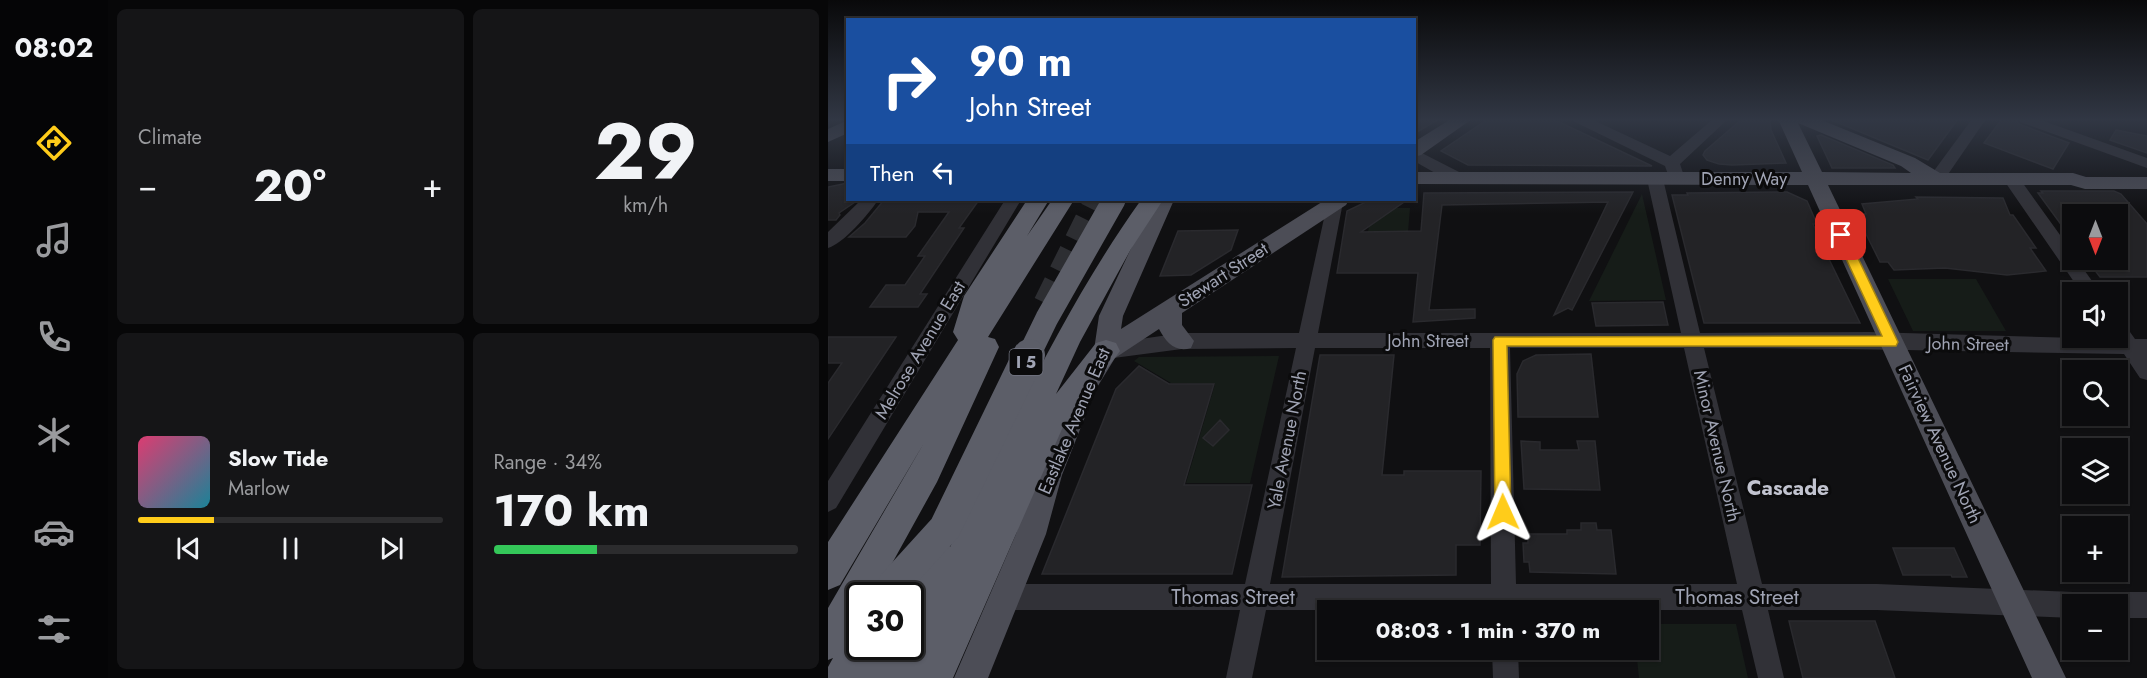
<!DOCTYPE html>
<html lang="en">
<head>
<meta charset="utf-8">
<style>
  body { margin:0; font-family:Jost,sans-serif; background:#151517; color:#f1f3f6; height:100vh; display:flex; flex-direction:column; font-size:22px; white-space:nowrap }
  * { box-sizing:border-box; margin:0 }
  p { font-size:20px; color:#9a9b9e }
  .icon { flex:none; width:33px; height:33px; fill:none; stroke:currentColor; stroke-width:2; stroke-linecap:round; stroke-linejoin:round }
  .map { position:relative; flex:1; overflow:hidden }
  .details { display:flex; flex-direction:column; gap:9px; padding:9px; background:#070708; width:720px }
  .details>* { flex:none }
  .banner { position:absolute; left:18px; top:18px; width:570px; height:183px; border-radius:0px; box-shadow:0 2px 4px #0004,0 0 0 2px #2c2c2e; background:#1a4fa0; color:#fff; overflow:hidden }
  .needle { width:39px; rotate:180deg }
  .tools { position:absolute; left:1234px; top:204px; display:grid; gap:12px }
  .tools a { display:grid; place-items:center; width:66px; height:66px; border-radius:0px; background:#0c0c0e; box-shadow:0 2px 4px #0004,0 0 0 2px #2c2c2e; font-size:30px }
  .speed { position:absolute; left:18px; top:582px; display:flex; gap:12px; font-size:30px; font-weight:700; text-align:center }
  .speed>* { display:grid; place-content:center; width:78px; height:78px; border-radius:50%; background:#0c0c0e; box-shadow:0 2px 4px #0004,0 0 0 2px #2c2c2e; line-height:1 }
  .speed .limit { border:3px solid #111; border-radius:9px; background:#fff; color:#111 }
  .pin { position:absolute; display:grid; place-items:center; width:51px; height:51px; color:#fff; margin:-26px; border-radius:12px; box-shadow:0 3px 9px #0006 }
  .me { position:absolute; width:66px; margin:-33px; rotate:359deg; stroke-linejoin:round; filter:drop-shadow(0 0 4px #0008) }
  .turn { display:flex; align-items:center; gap:21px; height:126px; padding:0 24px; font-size:27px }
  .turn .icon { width:78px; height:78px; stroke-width:2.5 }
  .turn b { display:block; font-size:42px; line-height:51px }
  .then { display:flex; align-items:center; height:57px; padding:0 24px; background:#0003; gap:12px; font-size:22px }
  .big { font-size:45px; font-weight:700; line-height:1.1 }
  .details .card { flex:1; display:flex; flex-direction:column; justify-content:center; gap:9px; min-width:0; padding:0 21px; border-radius:9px; background:#151517 }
  .details .dial { align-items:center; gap:0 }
  .dial b { font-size:78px; line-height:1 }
  .song { display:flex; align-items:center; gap:18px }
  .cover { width:72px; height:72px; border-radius:9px; background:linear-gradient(135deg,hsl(340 70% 55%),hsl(190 70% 35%)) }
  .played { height:6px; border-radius:3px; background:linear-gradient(90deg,#ffcc1a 25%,#2c2c2e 25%) }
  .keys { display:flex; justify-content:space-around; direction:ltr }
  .heat { display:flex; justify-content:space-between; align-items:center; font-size:33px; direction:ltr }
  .charge { height:9px; border-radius:4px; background:linear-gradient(90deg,#34c759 34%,#2c2c2e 0) }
  .details .tiles { flex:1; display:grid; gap:9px; grid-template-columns:repeat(2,1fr) }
  .trip { position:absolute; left:489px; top:600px; width:342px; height:60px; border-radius:0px; background:#0c0c0e; box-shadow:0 2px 4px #0004,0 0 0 2px #2c2c2e; font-weight:700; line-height:60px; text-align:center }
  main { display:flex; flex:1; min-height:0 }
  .dock { display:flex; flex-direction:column; width:108px; justify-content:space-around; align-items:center; background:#050506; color:#9a9b9e }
  .dock .icon { width:42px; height:42px }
  .dock .active { color:#ffcc1a }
  .dock b { font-size:27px; color:#f1f3f6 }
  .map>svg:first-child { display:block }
</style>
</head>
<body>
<main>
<nav class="dock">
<b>08:02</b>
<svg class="icon active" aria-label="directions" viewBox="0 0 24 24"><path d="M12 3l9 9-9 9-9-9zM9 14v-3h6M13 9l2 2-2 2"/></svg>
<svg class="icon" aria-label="music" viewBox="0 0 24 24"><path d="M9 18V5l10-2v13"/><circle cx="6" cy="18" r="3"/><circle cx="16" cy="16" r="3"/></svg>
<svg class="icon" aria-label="phone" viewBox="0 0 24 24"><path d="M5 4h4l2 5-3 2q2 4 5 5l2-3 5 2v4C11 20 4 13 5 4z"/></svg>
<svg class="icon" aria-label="climate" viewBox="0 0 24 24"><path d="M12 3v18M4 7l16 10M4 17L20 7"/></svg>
<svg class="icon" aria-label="car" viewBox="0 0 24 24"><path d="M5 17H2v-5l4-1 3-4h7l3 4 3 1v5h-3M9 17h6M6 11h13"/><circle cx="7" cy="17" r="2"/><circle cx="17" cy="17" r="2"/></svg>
<svg class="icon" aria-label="filters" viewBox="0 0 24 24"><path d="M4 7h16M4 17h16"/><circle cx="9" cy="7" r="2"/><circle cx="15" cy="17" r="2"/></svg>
</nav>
<section class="details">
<div class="tiles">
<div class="card"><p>Climate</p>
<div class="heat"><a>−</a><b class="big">20°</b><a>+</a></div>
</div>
<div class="card dial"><b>29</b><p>km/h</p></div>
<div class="card">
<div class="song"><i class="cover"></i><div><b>Slow Tide</b><p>Marlow</p></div></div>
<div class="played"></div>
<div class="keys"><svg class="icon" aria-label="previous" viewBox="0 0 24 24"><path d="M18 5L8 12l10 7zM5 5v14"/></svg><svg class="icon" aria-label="pause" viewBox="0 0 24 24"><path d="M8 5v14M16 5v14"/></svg><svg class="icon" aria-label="next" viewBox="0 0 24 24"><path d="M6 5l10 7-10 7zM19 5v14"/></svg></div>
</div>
<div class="card"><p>Range · 34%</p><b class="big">170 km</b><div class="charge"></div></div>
</div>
</section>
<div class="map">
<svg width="1319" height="678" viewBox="0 0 1319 678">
  <rect width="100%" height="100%" fill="#101012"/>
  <!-- green -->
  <path fill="#161c18" d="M 814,194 L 838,300 L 761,301 Z
    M 567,208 L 582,208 L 580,232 L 540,232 L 541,226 Z
    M 1060,279 L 1148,279 L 1178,331 L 1085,331 Z
    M 451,356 L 422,483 L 358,483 L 387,384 L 343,383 L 306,361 L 311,357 Z
    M 821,624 L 908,624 L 920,678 L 811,678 L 808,650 L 820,650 Z"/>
  <!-- building -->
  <path fill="#232326" stroke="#2a2a2e" stroke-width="1.5" d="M 586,119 L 611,119 L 586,134 Z
    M 660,119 L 725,119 L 824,166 L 640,165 L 613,151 Z
    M 914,119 L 942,119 L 943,130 L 958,163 L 904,165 L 891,164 L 879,160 L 875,155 L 877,151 Z
    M 1001,119 L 1080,119 L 1090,123 L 1094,119 L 1130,119 L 1100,160 Z
    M 1174,119 L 1188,119 L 1191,124 L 1241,143 L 1225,169 L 1156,143 Z
    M 1288,130 L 1319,136 L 1319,153 L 1282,140 Z
    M 993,135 L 1065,165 L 1067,168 L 1004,168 L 989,136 Z
    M 20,183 L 20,200 L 30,200 L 11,213 L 12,215 L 8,220 L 0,220 L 0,187 Z
    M 1213,191 L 1286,191 L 1293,194 L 1319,224 L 1319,277 L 1272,277 L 1259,260 L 1290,260 L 1290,214 L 1245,214 L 1245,241 L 1210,193 L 1215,193 Z
    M 805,192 L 744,310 L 740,308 L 726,315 L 780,202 L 614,205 L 601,310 L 647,309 L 647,318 L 585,322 L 590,273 L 509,273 L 519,211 L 542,200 L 579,200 L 533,232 L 593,231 L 596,193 Z
    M 959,192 L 979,201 L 989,224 L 985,224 L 999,255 L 1032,323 L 876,323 L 844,195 L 860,195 L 859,193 Z
    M 1088,197 L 1175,198 L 1182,215 L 1185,215 L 1208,248 L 1202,248 L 1218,271 L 1179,275 L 1117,268 L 1066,270 L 1060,262 L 1052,262 L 1028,214 L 1038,214 L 1034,204 L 1090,199 Z
    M 56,200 L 151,200 L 131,228 L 136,228 L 92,294 L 99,294 L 90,307 L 42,307 L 58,285 L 77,285 L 97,256 L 90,256 L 121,212 L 90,212 L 87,226 L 78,237 L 21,237 L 37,223 Z
    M 410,230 L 403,250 L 363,275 L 332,276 L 350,231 Z
    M 835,302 L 840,325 L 768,326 L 764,303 Z
    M 0,337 L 68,337 L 0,439 L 0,383 L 14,363 L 0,363 Z
    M 763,354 L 770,417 L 690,417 L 689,374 L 695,361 L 708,355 Z
    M 492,355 L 566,355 L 554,475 L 576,475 L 576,471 L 653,471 L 652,545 L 628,545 L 628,575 L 454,577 Z
    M 311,366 L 341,384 L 386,384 L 356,485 L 424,485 L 404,574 L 214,574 L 288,389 Z
    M 392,420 L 401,430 L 385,446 L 375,438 Z
    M 693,441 L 712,442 L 712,450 L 751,450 L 749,441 L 767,441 L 772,490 L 696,489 Z
    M 753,523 L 768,523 L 769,530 L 783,530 L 788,574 L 702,572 L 701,562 L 696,562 L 695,543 L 700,543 L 700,534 L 739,534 L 739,530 L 753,530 Z
    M 1065,548 L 1126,548 L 1139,577 L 1124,577 L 1123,575 L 1075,575 Z
    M 961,621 L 1047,621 L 1067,678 L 975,678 Z"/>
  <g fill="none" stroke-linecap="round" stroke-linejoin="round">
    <!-- highway-tunnel -->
    <path stroke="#2d2e32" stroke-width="23" stroke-dasharray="23 12" stroke-linecap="butt" d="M 217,303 L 268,200"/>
    <!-- minor -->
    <path fill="#313137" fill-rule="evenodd" d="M 745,119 L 763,119 L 842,156 L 885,119 L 900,119 L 852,164 L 857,179 L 849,184 L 843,183 L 837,166 L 747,122 Z
      M 1144,119 L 1158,119 L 1114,183 L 1102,183 L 1100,179 Z
      M 1190,119 L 1210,119 L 1319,158 L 1319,168 L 1192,122 Z
      M 586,149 L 635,174 L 637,178 L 635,182 L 623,182 L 586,161 Z
      M 827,174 L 835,179 L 872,333 L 1041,332 L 1286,339 L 1290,338 L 1290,323 L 1297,325 L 1307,339 L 1319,339 L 1319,380 L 1312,378 L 1296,354 C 1156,352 1016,348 876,348 L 934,584 L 1049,584 L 1245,592 L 1254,596 L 1257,604 L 1245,604 L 1245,618 L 1049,610 L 940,610 L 956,678 L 930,678 L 914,610 L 438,610 L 424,678 L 398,678 L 412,610 L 177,610 L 168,606 L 164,597 L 168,588 L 177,584 L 417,584 L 468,348 L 354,349 L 278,359 L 271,357 L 268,351 L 271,345 L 354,333 L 471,333 L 500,200 L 514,200 L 515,202 L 490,333 L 853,333 L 819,179 ZM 487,348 L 662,348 L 663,584 L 442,584 ZM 682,348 L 856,348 L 909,584 L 688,584 Z
      M 1183,174 L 1189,175 L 1245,253 L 1245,260 L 1249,260 L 1272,292 L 1253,292 L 1175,179 Z
      M 33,200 L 50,200 C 41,214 15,244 0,248 L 0,232 Z
      M 177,200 L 193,200 L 8,508 L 0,512 L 0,481 Z
      M 1290,592 L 1319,592 L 1319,618 L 1290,618 L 1290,604 L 1278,604 L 1281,596 Z
      M 664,650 L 690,650 L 691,678 L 665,678 Z"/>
    <!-- major -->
    <path fill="#4c4d56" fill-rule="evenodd" d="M 623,119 L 644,119 L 593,155 L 586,157 L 586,142 Z
      M 950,119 L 991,119 L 1087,158 L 1112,173 L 1245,173 L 1258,177 L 1319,177 L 1319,189 L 1257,189 L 1243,185 L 1000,185 L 1238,678 L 1204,678 L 980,185 L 586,184 L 586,172 L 974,172 ZM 970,123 L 1073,166 L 1083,173 L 994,172 Z
      M 20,120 L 20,133 L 0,142 L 0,129 Z
      M 0,169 L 20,169 L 20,181 L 0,181 Z
      M 326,200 L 346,200 L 295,316 L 293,329 L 497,200 L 521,200 L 518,205 L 354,313 L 354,325 L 366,341 L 363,348 C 347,353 338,342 331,329 L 287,358 L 268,389 L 234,475 L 218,534 L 160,678 L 126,678 L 188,534 L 206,475 L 244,386 L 266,350 L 271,316 Z"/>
    <!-- highway -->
    <path fill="#5c5e68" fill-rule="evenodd" d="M 199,200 L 221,200 L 199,236 L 224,200 L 246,200 L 160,337 L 167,339 L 171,347 L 109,482 L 46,596 L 32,596 L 32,621 L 27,630 L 32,628 L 32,646 L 82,646 L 82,625 L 90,611 L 82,614 L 82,596 L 65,596 L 94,539 L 106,534 L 118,539 L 122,547 C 181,429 236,308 313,200 L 335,200 L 303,249 L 252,342 L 228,394 L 268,343 L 278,340 L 288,343 L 292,351 L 234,429 L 125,678 L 0,678 L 0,667 L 5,658 L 0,660 L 0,608 L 96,443 L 12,585 L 0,590 L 0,542 L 130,340 L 125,332 L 136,296 Z"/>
    <!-- highway-bridge-far1 -->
    <path stroke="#5c5e68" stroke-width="23" d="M 200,357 L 219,318 L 286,200"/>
    <!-- highway-bridge -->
    <path stroke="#5c5e68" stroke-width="32" d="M 60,596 L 67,583 L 117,528 L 201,355"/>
  </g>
  <!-- sky -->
  <linearGradient id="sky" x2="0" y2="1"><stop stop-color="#09090a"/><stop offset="0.56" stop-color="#313744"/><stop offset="1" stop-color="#313744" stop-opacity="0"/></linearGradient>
  <rect width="1319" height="214" fill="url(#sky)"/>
  <!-- route -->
  <path fill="#ffcc1a" stroke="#a68511" stroke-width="1.5" d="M 1013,231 L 1019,235 L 1070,342 L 1068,346 L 679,346 L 683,512 L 681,517 L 675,520 L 669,517 L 667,512 L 665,340 L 667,337 L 1054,336 L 1007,235 Z"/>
  <g text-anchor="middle" stroke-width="6" stroke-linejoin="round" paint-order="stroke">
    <!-- shield labels -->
    <rect fill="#0b0b0c" stroke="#737682" stroke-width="1.5" x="181.5" y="349" width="33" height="26" rx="4.5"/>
    <g font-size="16" font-weight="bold" fill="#a0a4b4">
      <text x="198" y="368">I 5</text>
    </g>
    <!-- street labels -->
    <g font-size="18" fill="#a0a4b4" stroke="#0b0b0c">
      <text x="916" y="185">Denny Way</text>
      <text transform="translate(395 275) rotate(-33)" y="6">Stewart Street</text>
      <text x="600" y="347">John Street</text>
      <text transform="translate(1140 344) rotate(1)" y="6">John Street</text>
      <text transform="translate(92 350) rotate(-59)" y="6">Melrose Avenue East</text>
      <text transform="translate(246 421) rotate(-67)" y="6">Eastlake Avenue East</text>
      <text transform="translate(459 440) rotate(-79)" y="6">Yale Avenue North</text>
      <text transform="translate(1112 444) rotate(65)" y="6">Fairview Avenue North</text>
      <text transform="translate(889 446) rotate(77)" y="6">Minor Avenue North</text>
    </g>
    <!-- quarter labels -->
    <g font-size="21" font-weight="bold" fill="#c1c3cf" stroke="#0b0b0c">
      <text x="960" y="495">Cascade</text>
    </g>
    <!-- near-street labels -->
    <g font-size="21" fill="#a0a4b4" stroke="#0b0b0c">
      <text x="405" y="604">Thomas Street</text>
      <text x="909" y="604">Thomas Street</text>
    </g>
  </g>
</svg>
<div class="tools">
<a><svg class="needle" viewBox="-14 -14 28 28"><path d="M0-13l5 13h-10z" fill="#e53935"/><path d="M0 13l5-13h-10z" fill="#9a9b9e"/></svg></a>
<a><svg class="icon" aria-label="sound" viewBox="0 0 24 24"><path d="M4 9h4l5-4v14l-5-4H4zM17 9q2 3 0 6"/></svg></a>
<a><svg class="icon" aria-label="search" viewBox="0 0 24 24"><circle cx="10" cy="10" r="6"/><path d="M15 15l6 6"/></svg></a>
<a><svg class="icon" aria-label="layers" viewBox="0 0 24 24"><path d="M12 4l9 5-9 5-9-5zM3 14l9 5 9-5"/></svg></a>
<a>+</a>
<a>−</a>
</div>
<div class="speed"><div class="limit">30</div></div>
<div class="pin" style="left:1013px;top:235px;background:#d93025"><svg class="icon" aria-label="arrive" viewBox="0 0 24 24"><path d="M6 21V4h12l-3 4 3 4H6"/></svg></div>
<svg class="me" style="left:675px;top:512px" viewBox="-20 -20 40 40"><path d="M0-17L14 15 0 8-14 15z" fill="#ffcc1a" stroke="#fff" stroke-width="4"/></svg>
<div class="trip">08:03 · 1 min · 370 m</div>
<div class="banner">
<div class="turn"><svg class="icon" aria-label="right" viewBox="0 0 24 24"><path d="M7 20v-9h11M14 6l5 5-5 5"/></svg><div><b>90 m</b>John Street</div></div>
<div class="then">Then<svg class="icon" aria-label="left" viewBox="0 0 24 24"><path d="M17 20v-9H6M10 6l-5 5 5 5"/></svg></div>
</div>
</div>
</main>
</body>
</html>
